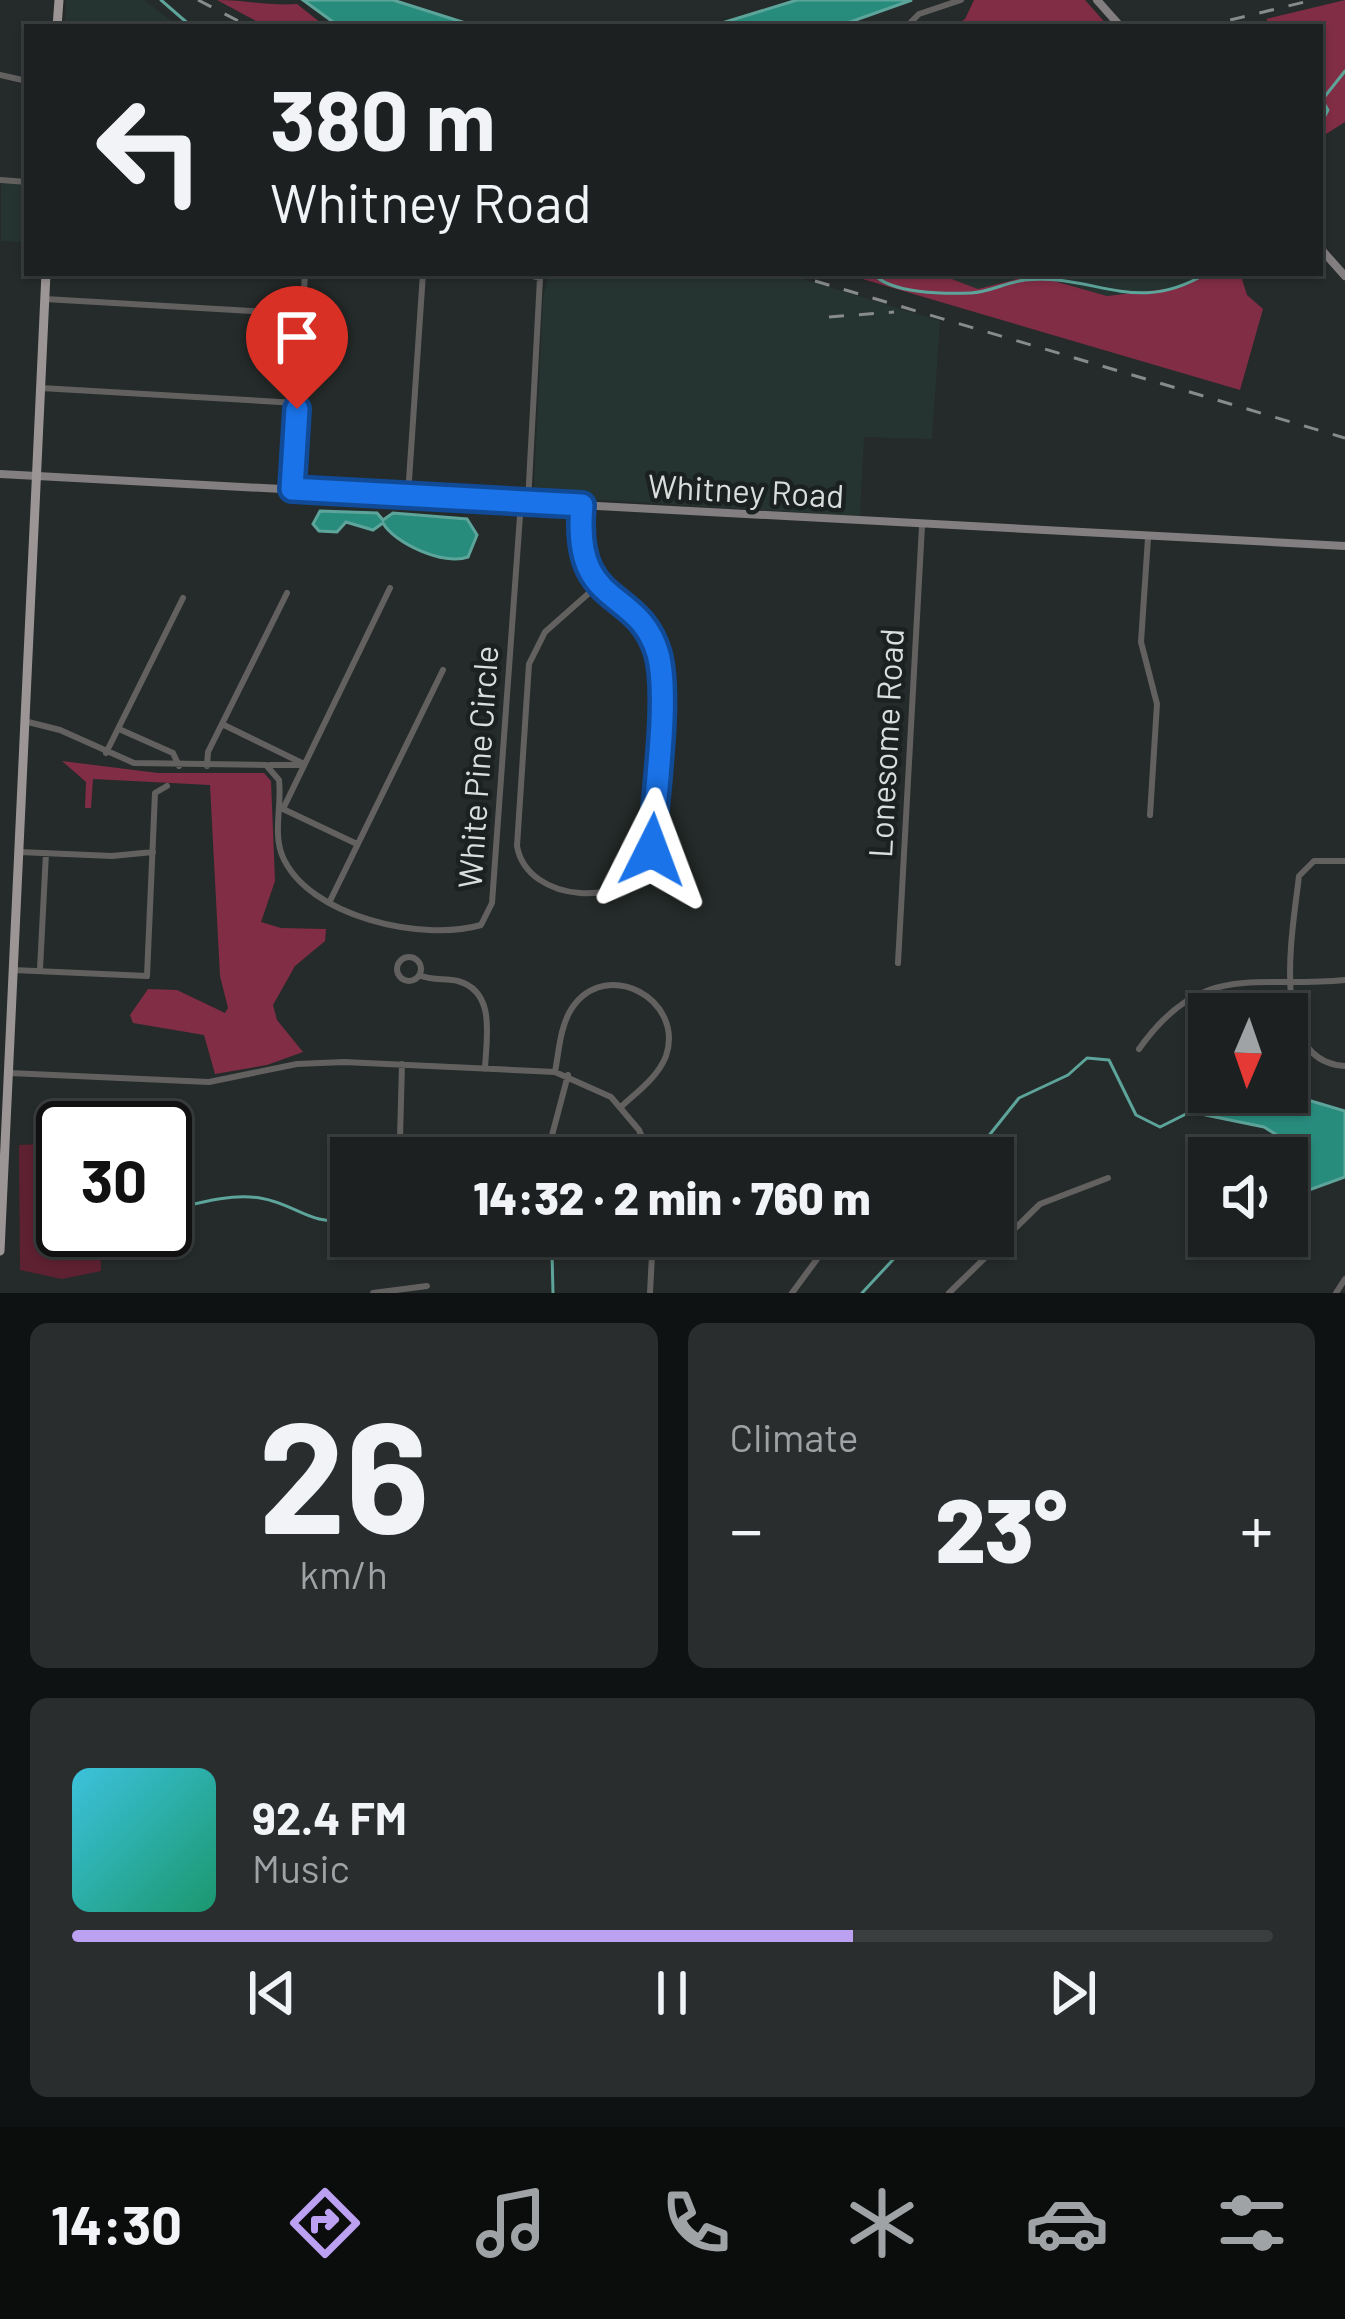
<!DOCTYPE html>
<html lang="en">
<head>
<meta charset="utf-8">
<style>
  body { margin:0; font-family:Barlow,sans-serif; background:#292d2d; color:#f1f3f6; height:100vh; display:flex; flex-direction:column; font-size:45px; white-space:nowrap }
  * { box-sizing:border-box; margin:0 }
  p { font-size:39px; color:#a0a3a5 }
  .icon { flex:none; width:66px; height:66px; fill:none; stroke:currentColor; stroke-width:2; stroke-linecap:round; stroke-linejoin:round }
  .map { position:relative; height:1293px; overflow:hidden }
  .drawer { display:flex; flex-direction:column; gap:30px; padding:30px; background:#0f1212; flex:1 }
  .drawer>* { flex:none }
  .top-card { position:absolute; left:24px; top:24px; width:1299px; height:252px; border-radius:0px; box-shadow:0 3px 9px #0004,0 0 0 3px #3a3e3e; background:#1c2020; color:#f1f3f6; overflow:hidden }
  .needle { width:78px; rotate:182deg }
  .tools { position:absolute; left:1188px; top:993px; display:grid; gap:24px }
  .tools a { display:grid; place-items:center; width:120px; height:120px; border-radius:0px; background:#1c2020; box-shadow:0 3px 9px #0004,0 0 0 3px #3a3e3e; font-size:60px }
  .speed { position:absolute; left:36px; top:1101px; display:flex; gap:24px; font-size:60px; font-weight:700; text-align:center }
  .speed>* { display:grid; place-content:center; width:156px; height:156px; border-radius:50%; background:#1c2020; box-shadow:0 3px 9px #0004,0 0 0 3px #3a3e3e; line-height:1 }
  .speed .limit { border:6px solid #111; border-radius:18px; background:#fff; color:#111 }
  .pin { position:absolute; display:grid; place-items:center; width:102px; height:102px; color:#fff; margin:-123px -51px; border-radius:50% 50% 50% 0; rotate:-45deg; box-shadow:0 0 12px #0007 }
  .pin .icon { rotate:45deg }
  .me { position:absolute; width:132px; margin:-66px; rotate:3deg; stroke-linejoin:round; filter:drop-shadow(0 0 9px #0008) }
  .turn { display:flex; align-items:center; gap:42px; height:252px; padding:0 48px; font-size:54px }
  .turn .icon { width:156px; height:156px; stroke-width:2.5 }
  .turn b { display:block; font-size:84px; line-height:102px }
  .big { font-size:90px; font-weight:800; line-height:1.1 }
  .drawer .widget { flex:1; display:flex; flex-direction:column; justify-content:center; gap:18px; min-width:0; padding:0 42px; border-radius:18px; background:#292d2d }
  .drawer .dial { align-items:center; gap:0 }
  .dial b { font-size:156px; line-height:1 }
  .song { display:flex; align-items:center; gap:36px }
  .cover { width:144px; height:144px; border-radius:18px; background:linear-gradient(135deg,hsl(190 70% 55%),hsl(160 70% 35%)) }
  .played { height:12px; border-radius:6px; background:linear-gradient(90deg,#bca0f2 65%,#3a3e3e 65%) }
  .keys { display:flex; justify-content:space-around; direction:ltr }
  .heat { display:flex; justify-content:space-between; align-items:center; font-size:66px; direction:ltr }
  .drawer .tiles { flex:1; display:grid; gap:30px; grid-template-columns:1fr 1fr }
  .widget:last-child { grid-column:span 2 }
  .trip { position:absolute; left:330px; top:1137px; width:684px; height:120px; border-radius:0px; background:#1c2020; box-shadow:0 3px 9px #0004,0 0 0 3px #3a3e3e; font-weight:800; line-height:120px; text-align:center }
  .tabs { display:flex; height:192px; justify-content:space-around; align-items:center; background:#0b0d0d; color:#a0a3a5 }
  .tabs .icon { width:84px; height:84px }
  .tabs .selected { color:#bca0f2 }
  .tabs b { font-size:54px; color:#f1f3f6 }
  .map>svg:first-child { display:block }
</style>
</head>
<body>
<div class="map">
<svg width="1345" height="1293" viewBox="0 0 1345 1293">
  <rect width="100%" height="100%" fill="#252b2a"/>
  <!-- built -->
  <path fill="#263431" d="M 66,0 L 144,0 L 179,27 L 65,27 Z
    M 1,184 L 27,185 L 27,242 L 1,241 Z
    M 533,273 L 783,273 L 940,321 L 932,439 L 864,437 L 860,516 L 542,496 L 534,487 L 543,298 L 548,279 Z
    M 936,273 L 1209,273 L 1174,288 L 1107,296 L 1034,275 L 978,289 Z"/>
  <!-- green -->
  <path fill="#5e2132" d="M 63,1143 L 63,1230 L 100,1230 L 101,1271 L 62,1279 L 20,1270 L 19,1145 Z"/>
  <!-- forest -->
  <path fill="#802d45" d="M 217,0 C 246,0 268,6 297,4 L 326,27 L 267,27 Z
    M 974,0 L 1085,0 L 1109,27 L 954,27 L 965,19 Z
    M 1345,0 L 1345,122 L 1326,134 L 1320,148 L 1320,27 L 1274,27 L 1266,19 Z
    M 842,273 L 936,273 L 978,289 L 1033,275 L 1107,296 L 1174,288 L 1209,273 L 1240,273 L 1247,295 L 1263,309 L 1240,390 Z
    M 62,761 L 158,773 L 264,773 L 271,781 L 275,881 L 261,922 L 281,928 L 326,929 L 325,941 L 295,966 L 273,1005 L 277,1020 L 303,1052 L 267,1065 L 215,1074 L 204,1035 L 133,1023 L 130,1015 L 148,989 L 177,990 L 225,1013 L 228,1008 L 220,976 L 210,785 L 93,779 L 91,808 L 85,808 L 86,782 Z"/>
  <!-- water -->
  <path fill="#288c7d" stroke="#5da49a" stroke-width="3" d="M 303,0 L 393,0 L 478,27 L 340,27 Z
    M 797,0 L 912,0 L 836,27 L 709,27 Z
    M 320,511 L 377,513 L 383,520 L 393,513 L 467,519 L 477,535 L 468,557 C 444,566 394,543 383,523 L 373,530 L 346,522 L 337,532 L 319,531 L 313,524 Z
    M 1209,1086 L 1209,1092 L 1281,1092 L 1345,1111 L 1345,1177 L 1298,1194 L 1287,1182 L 1303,1161 L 1303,1151 L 1264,1127 L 1205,1115 L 1195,1099 Z"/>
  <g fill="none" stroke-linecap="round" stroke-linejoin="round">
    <!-- stream -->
    <path stroke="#5da49a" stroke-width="3" d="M 161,0 L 192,27
      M 1320,125 L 1328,110 L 1322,100 L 1345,71
      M 873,273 C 889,294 946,294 971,293 C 990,292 1007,282 1025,280 C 1095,273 1135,317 1207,273
      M 971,1158 L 1019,1098 L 1068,1075 L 1087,1058 L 1109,1060 L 1136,1115 L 1160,1127 L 1186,1114 L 1195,1099
      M 165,1211 C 195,1204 229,1193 260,1198 C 297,1204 308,1226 351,1220
      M 544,1236 L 552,1253 L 553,1293
      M 862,1293 L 915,1236"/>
    <!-- street -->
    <path stroke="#636060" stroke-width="6" d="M 906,27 L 919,14 L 961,0
      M 0,75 L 27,81
      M 0,180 L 27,182
      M 523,273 L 540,278 L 528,502
      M 45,299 L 303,314
      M 41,388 L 297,403
      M 292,489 L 305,273
      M 408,495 L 423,273
      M 582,505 L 581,554 L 597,586
      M 1148,538 L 1141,642 L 1157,704 L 1150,815
      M 597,586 L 645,631 L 659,661 L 651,856 C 631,910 527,904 517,846 L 529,664 L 545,632 Z
      M 24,721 L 60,730 L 134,763 L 266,765 L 279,780 C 282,805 273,832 282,855 C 307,917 423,942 481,925 L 492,903 L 521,502
      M 222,724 L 304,764
      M 119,729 L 173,753 L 179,766
      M 106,753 L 183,598
      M 270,765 L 303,765
      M 207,766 L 208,752 L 287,593
      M 357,844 L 283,809 L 390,588
      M 19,852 L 112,856 L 153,852
      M 1345,861 L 1314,861 L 1299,876 C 1293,929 1267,1062 1345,1066
      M 329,903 L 443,670
      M397 969a12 12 0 1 1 24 0a12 12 0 1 1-24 0Z
      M 898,963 L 922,526
      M 40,969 L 46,853
      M 13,970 L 147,976 L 155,793 L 167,786
      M 419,975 C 432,981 445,978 458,981 C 497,992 486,1039 485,1069
      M 1139,1049 C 1202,960 1253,989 1345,980
      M 402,1064 L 400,1138 L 407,1158
      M 555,1072 C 559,1051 560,1026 572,1008 C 606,957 685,999 666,1056 C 658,1077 637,1092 622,1106
      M 9,1073 L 209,1082 L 297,1064 L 344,1062 L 555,1072 L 611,1097 L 639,1130 L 651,1158
      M 546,1158 L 568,1075
      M 971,1236 L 989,1252
      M 373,1293 L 427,1286
      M 650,1293 L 653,1236
      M 792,1293 L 834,1236
      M 949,1293 L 1040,1204 L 1108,1178
      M 1336,1293 L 1345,1279"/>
    <!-- secondary -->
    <path stroke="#837e7f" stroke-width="8" d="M 1097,0 L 1121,27
      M 1320,248 L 1345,276
      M 0,474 L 1345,546"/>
    <!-- primary -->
    <path stroke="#9c9596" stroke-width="9" d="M 57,27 L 59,0
      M 0,1251 L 46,273"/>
    <!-- rail -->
    <path stroke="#878b8a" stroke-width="3" stroke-dasharray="15 15" stroke-linecap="butt" d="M 198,0 L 250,27
      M 1201,27 L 1313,0
      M 815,281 L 1345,438
      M 829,317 L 894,312"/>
  </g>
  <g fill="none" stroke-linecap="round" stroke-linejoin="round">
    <!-- route casing -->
    <g stroke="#114b97" stroke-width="30">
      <path id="route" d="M 297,409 L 292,489 L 582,505 C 572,611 638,585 658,654 C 670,699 654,799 652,850"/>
    </g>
    <!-- route -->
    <use href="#route" stroke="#1a73e8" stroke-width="21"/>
  </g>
  <g text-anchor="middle" stroke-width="9" stroke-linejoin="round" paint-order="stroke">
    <!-- street labels -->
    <g font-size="33" fill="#d9dddc" stroke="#1b2120">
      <text transform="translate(746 491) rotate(3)" y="12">Whitney Road</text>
      <text transform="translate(886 743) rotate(-87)" y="12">Lonesome Road</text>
      <text transform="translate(478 767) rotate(-86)" y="12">White Pine Circle</text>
    </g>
  </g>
</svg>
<div class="tools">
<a><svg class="needle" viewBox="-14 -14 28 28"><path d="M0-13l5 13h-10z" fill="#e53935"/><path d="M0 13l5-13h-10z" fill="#a0a3a5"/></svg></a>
<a><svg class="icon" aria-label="sound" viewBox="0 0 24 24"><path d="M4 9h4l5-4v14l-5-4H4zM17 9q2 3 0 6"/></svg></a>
</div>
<div class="speed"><div class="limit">30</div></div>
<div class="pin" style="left:297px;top:409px;background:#d93025"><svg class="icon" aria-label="arrive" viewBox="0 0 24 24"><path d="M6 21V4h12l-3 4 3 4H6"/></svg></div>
<svg class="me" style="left:652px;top:850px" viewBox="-20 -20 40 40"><path d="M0-17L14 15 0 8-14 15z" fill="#1a73e8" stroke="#fff" stroke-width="4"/></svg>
<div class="trip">14:32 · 2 min · 760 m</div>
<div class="top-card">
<div class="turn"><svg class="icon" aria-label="left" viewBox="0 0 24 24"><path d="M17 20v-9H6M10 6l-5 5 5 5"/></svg><div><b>380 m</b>Whitney Road</div></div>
</div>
</div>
<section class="drawer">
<div class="tiles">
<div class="widget dial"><b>26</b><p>km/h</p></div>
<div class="widget"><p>Climate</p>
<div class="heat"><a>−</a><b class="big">23°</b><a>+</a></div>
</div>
<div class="widget">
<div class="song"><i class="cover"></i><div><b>92.4 FM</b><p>Music</p></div></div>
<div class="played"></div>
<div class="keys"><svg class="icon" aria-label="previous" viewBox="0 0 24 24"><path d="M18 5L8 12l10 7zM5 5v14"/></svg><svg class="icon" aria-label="pause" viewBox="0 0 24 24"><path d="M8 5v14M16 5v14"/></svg><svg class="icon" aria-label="next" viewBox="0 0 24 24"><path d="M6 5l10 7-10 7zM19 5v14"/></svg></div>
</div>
</div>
</section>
<nav class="tabs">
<b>14:30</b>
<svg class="icon selected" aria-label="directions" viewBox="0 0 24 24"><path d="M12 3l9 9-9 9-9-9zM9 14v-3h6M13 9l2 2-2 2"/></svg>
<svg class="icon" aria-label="music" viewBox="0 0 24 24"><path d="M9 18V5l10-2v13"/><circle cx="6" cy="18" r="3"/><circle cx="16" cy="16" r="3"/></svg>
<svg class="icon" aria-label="phone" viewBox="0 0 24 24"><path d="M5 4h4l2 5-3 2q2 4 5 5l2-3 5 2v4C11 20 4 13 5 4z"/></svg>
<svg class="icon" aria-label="climate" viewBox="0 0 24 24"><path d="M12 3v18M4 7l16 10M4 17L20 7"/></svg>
<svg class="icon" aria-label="car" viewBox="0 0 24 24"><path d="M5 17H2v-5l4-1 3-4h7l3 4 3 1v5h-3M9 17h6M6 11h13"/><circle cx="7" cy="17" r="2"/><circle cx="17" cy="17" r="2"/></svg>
<svg class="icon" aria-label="filters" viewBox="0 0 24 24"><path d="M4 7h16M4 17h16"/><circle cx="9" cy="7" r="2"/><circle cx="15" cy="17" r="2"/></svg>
</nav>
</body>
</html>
